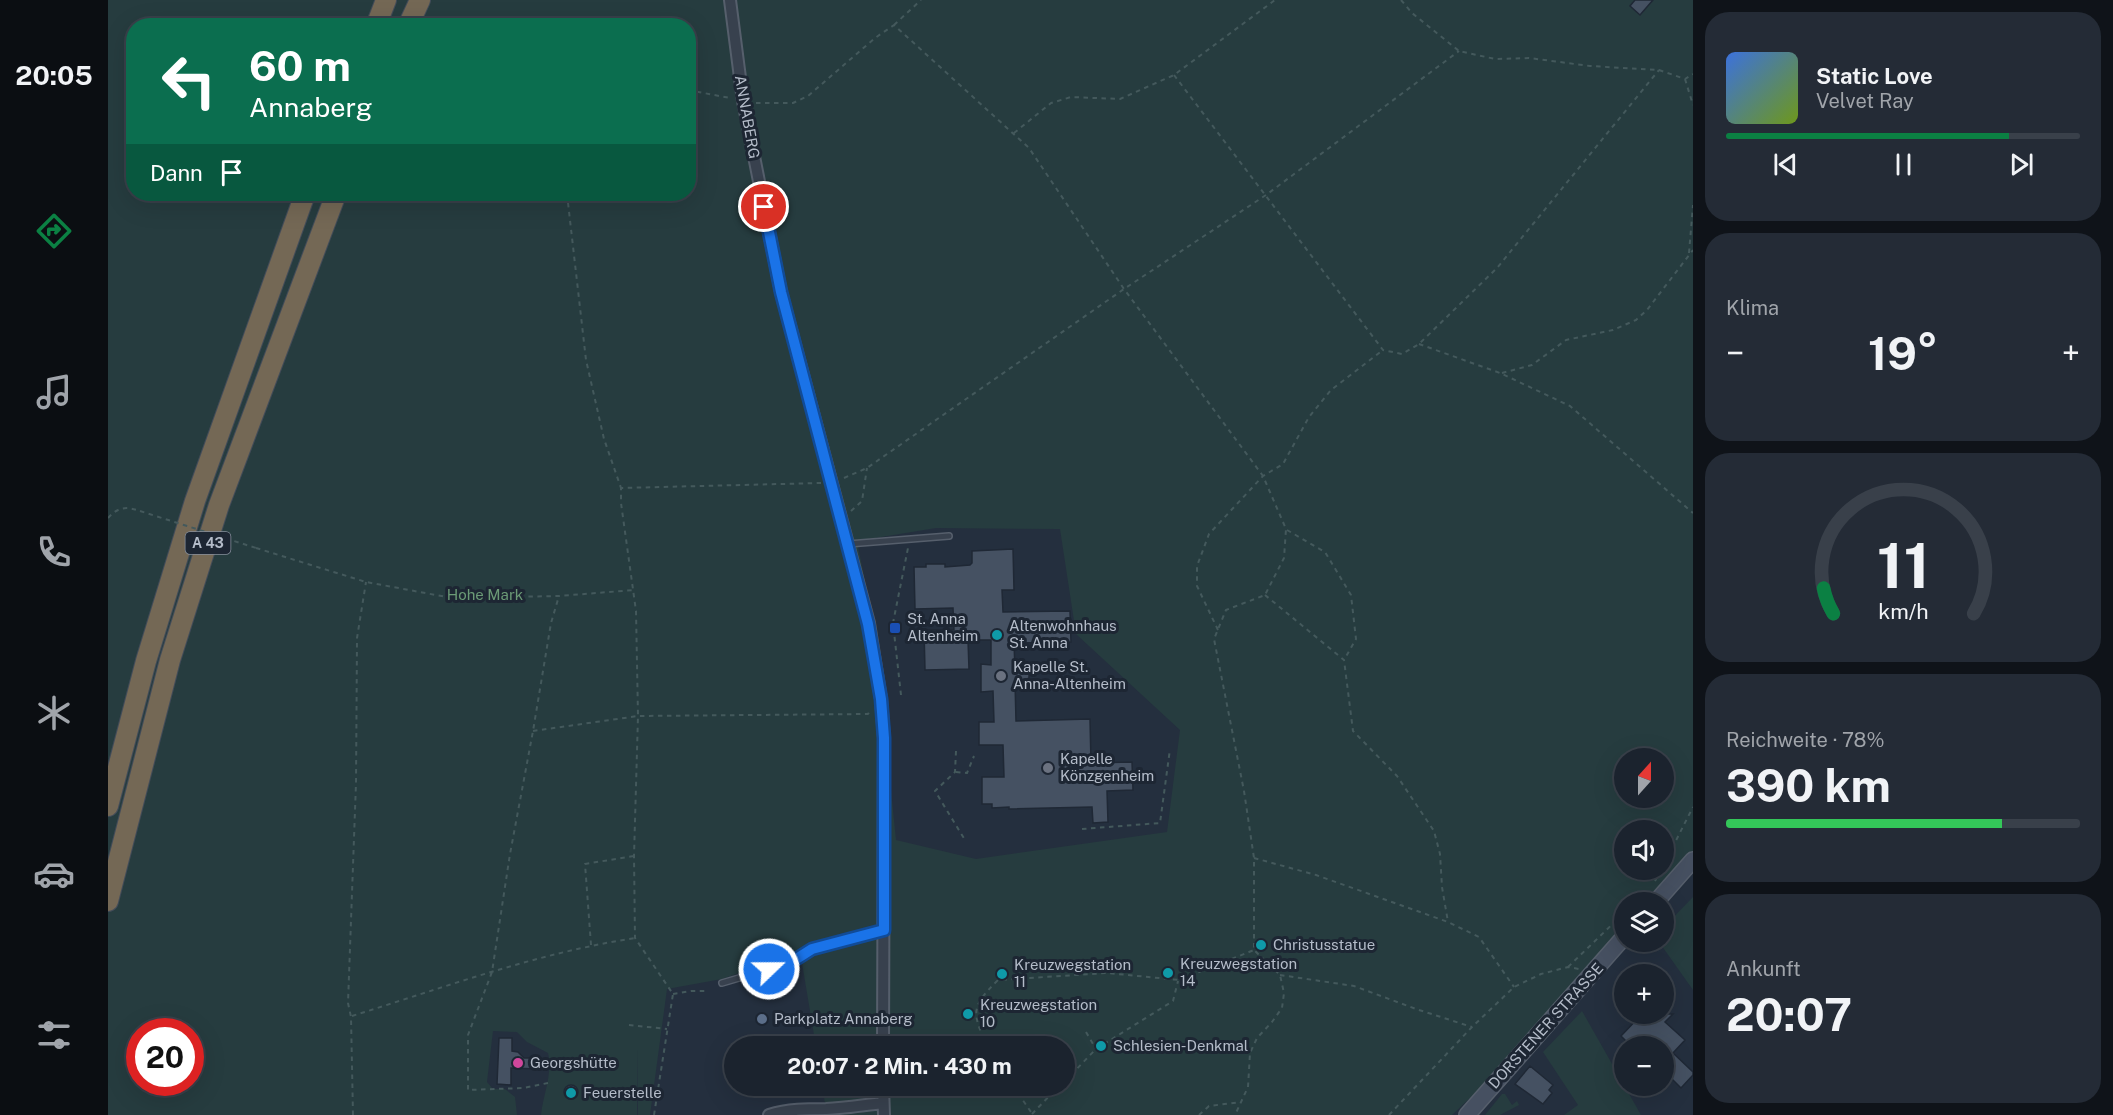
<!DOCTYPE html>
<html lang="de">
<head>
<meta charset="utf-8">
<style>
  body { margin:0; font-family:"Public Sans",sans-serif; background:#242b36; color:#f1f3f6; height:100vh; display:flex; flex-direction:column; font-size:22px; white-space:nowrap }
  * { box-sizing:border-box; margin:0 }
  p { font-size:20px; color:#a0a4aa }
  .icon { flex:none; width:33px; height:33px; fill:none; stroke:currentColor; stroke-width:2; stroke-linecap:round; stroke-linejoin:round }
  .map { position:relative; flex:1; overflow:hidden }
  .drawer { display:flex; flex-direction:column; gap:12px; padding:12px; background:#0f1319; width:420px }
  .drawer>* { flex:none }
  .guide { position:absolute; left:18px; top:18px; width:570px; height:183px; border-radius:24px; box-shadow:0 6px 24px #0002,0 0 0 2px #39404a; background:#0b6e4f; color:#fff; overflow:hidden }
  .needle { width:39px; rotate:21deg }
  .fabs { position:absolute; left:1506px; top:748px; display:grid; gap:12px }
  .fabs a { display:grid; place-items:center; width:60px; height:60px; border-radius:50%; background:#1b232e; box-shadow:0 6px 24px #0002,0 0 0 2px #39404a; font-size:30px }
  .speed { position:absolute; left:18px; top:1018px; display:flex; gap:12px; font-size:30px; font-weight:700; text-align:center }
  .speed>* { display:grid; place-content:center; width:78px; height:78px; border-radius:50%; background:#1b232e; box-shadow:0 6px 24px #0002,0 0 0 2px #39404a; line-height:1 }
  .speed .limit { border:9px solid #d22; background:#fff; color:#111 }
  .pin { position:absolute; display:grid; place-items:center; width:51px; height:51px; color:#fff; margin:-26px; border:3px solid #fff; border-radius:50%; box-shadow:0 2px 6px #0007 }
  .me { position:absolute; width:66px; margin:-33px; rotate:68deg; stroke-linejoin:round; filter:drop-shadow(0 0 4px #0008) }
  .turn { display:flex; align-items:center; gap:21px; height:126px; padding:0 24px; font-size:27px }
  .turn .icon { width:78px; height:78px; stroke-width:2.5 }
  .turn b { display:block; font-size:42px; line-height:51px }
  .then { display:flex; align-items:center; height:57px; padding:0 24px; background:#0003; gap:12px; font-size:22px }
  .big { font-size:45px; font-weight:700; line-height:1.1 }
  .drawer .card { flex:1; display:flex; flex-direction:column; justify-content:center; gap:9px; min-width:0; padding:0 21px; border-radius:24px; background:#242b36 }
  .drawer .dial { align-items:center; gap:0 }
  .dial svg { height:156px; overflow:visible; fill:none; stroke:#39404a; stroke-width:7; stroke-linecap:round; text-anchor:middle }
  .dial text { fill:#f1f3f6; stroke:none }
  .song { display:flex; align-items:center; gap:18px }
  .cover { width:72px; height:72px; border-radius:9px; background:linear-gradient(135deg,hsl(220 70% 55%),hsl(80 70% 35%)) }
  .played { height:6px; border-radius:3px; background:linear-gradient(90deg,#0b8043 80%,#39404a 80%) }
  .keys { display:flex; justify-content:space-around; direction:ltr }
  .heat { display:flex; justify-content:space-between; align-items:center; font-size:33px; direction:ltr }
  .charge { height:9px; border-radius:4px; background:linear-gradient(90deg,#34c759 78%,#39404a 0) }
  .trip { position:absolute; left:616px; top:1036px; width:351px; height:60px; border-radius:30px; background:#1b232e; box-shadow:0 6px 24px #0002,0 0 0 2px #39404a; font-weight:700; line-height:60px; text-align:center }
  main { display:flex; flex:1; min-height:0 }
  .tabs { display:flex; flex-direction:column; width:108px; justify-content:space-around; align-items:center; background:#0b0e12; color:#a0a4aa }
  .tabs .icon { width:42px; height:42px }
  .tabs .on { color:#0b8043 }
  .tabs b { font-size:27px; color:#f1f3f6 }
  .map>svg:first-child { display:block }
</style>
</head>
<body>
<main>
<nav class="tabs">
<b>20:05</b>
<svg class="icon on" aria-label="directions" viewBox="0 0 24 24"><path d="M12 3l9 9-9 9-9-9zM9 14v-3h6M13 9l2 2-2 2"/></svg>
<svg class="icon" aria-label="music" viewBox="0 0 24 24"><path d="M9 18V5l10-2v13"/><circle cx="6" cy="18" r="3"/><circle cx="16" cy="16" r="3"/></svg>
<svg class="icon" aria-label="phone" viewBox="0 0 24 24"><path d="M5 4h4l2 5-3 2q2 4 5 5l2-3 5 2v4C11 20 4 13 5 4z"/></svg>
<svg class="icon" aria-label="climate" viewBox="0 0 24 24"><path d="M12 3v18M4 7l16 10M4 17L20 7"/></svg>
<svg class="icon" aria-label="car" viewBox="0 0 24 24"><path d="M5 17H2v-5l4-1 3-4h7l3 4 3 1v5h-3M9 17h6M6 11h13"/><circle cx="7" cy="17" r="2"/><circle cx="17" cy="17" r="2"/></svg>
<svg class="icon" aria-label="filters" viewBox="0 0 24 24"><path d="M4 7h16M4 17h16"/><circle cx="9" cy="7" r="2"/><circle cx="15" cy="17" r="2"/></svg>
</nav>
<div class="map">
<svg width="1585" height="1115" viewBox="0 0 1585 1115">
  <rect width="100%" height="100%" fill="#242f3e"/>
  <!-- green -->
  <path fill="#263c3f" fill-rule="evenodd" d="M 0,0 L 1585,0 L 1585,860 L 1547,903 L 1516,903 L 1516,937 L 1425,1038 L 1344,1115 L 719,1115 L 714,1086 L 957,1086 L 957,1047 L 708,1047 L 692,951 L 614,979 L 559,989 L 542,1115 L 530,1115 L 530,1048 L 529,1115 L 433,1115 C 435,1095 445,1074 440,1053 L 419,1042 L 409,1032 L 385,1031 L 379,1082 L 385,1089 L 397,1089 L 407,1097 L 409,1115 L 0,1115 ZM 26,26 L 580,26 L 580,194 L 26,194 ZM 828,528 L 952,529 L 968,634 L 1072,730 L 1059,832 L 868,859 L 788,840 L 767,632 L 749,541 ZM 1516,759 L 1556,759 L 1556,798 L 1516,798 ZM 1516,831 L 1556,831 L 1556,870 L 1516,870 ZM 32,1032 L 82,1032 L 82,1083 L 32,1083 Z
    M 1585,897 L 1585,990 L 1551,942 L 1556,942 L 1556,927 Z
    M 1474,1011 L 1533,1115 L 1456,1115 L 1470,1105 L 1435,1052 Z
    M 1394,1094 L 1397,1094 L 1404,1105 L 1409,1101 L 1411,1105 L 1392,1115 L 1377,1115 Z"/>
  <!-- building -->
  <path fill="#455162" stroke="#1f2835" stroke-width="1.5" d="M 1527,0 L 1545,0 L 1532,15 L 1522,6 Z
    M 905,549 L 906,590 L 894,590 L 895,612 L 962,611 L 963,642 L 906,643 L 907,669 L 916,669 L 921,672 L 921,678 L 916,681 L 907,682 L 908,721 L 982,719 L 983,763 L 1024,762 L 1025,790 L 999,791 L 1000,822 L 985,823 L 984,807 L 901,809 L 901,807 L 884,808 L 884,804 L 874,804 L 874,777 L 896,777 L 895,745 L 871,745 L 871,722 L 886,722 L 885,691 L 873,692 L 873,664 L 883,665 L 883,640 L 860,640 L 861,669 L 817,670 L 816,630 L 846,630 L 845,608 L 807,609 L 806,567 L 818,567 L 818,564 L 837,564 L 837,567 L 862,565 L 864,563 L 864,551 Z
    M 1534,1014 L 1565,1014 L 1557,1022 L 1577,1040 L 1565,1053 L 1585,1072 L 1585,1075 L 1573,1088 L 1556,1071 L 1556,1047 L 1524,1047 L 1513,1036 Z
    M 391,1038 L 404,1038 L 404,1051 L 410,1052 L 416,1058 L 430,1058 L 430,1069 L 403,1068 L 403,1085 L 389,1084 Z
    M 1422,1066 L 1445,1085 L 1441,1090 L 1444,1093 L 1435,1104 L 1407,1084 Z
    M456 1092a7 7 0 1 1 14 0a7 7 0 1 1-14 0Z"/>
  <g fill="none" stroke-linecap="round" stroke-linejoin="round">
    <!-- service casing -->
    <g stroke="#565f6c" stroke-width="8">
      <path id="service" d="M 740,544 L 841,536
        M 614,983 L 682,963 L 704,949 L 776,930"/>
    </g>
    <!-- minor casing -->
    <g stroke="#565f6c" stroke-width="14">
      <path id="minor" d="M 622,0 L 635,101 L 673,292 L 761,623 L 773,699 L 776,738 L 775,1047
        M 775,1086 L 776,1115
        M 661,1115 C 680,1109 699,1109 718,1109 C 737,1108 756,1105 775,1103"/>
    </g>
    <!-- secondary casing -->
    <g stroke="#565f6c" stroke-width="18">
      <path id="secondary" d="M 1547,903 L 1585,860
        M 1359,1115 L 1516,937"/>
    </g>
    <!-- motorway casing -->
    <g stroke="#434c59" stroke-width="22">
      <path id="motorway" d="M 268,26 L 278,0
        M 300,26 L 312,0
        M 0,806 L 38,661 L 87,501 L 197,194
        M 0,901 L 62,660 L 111,505 L 228,194"/>
    </g>
    <!-- path -->
    <path stroke="#44595c" stroke-width="2" stroke-dasharray="4.5 4.5" stroke-linecap="butt" d="M 1293,0 L 1304,13 L 1351,51 L 1387,59 L 1421,58 L 1482,66 L 1551,70 L 1577,79 L 1585,74
      M 786,25 L 813,0
      M 1066,75 L 1275,350 L 1294,354 L 1311,344 L 1389,268 L 1551,70
      M 1577,79 L 1585,105
      M 580,90 L 622,98
      M 648,103 L 685,103 L 700,96 L 767,38 L 786,25 L 921,148 L 1016,289 L 1155,476 L 1178,529 L 1176,558 L 1157,595 L 1118,610 L 1106,639 L 1136,791 L 1146,858 L 1146,950 L 1172,975 L 1176,993 L 1174,1008 L 1164,1022 L 1149,1038 L 1142,1053 L 1140,1087 L 1127,1115
      M 906,133 L 943,103 L 963,97 L 1012,99 L 1066,75 L 1167,0
      M 459,194 L 478,360 L 496,439 L 513,488
      M 1581,253 L 1585,205
      M 1311,344 L 1392,373 L 1462,406 L 1585,513
      M 1394,373 L 1424,365 L 1458,340 L 1505,330 L 1528,320 L 1539,310 L 1585,250
      M 736,478 L 759,468 L 1016,289 L 1158,195 L 1351,51
      M 743,511 L 754,501 L 759,468
      M 0,518 C 10,507 18,506 32,511
      M 1179,530 L 1217,552 L 1243,595 L 1248,639 L 1236,660
      M 148,548 L 258,582 L 344,598 L 451,596 L 526,590
      M 1157,595 L 1236,660 L 1245,731 L 1289,776 L 1326,831 L 1332,854 L 1334,887 L 1340,922
      M 1110,630 L 1089,586 L 1089,566 L 1101,534 L 1155,476 L 1175,464 L 1201,417 L 1223,390 L 1275,350
      M 793,695 L 785,623 L 800,548
      M 425,731 L 530,716 L 760,714 L 762,711
      M 848,751 L 847,772 L 827,791 L 857,840
      M 848,772 L 859,773 L 866,756
      M 974,829 L 1052,823 L 1062,749
      M 1146,858 L 1208,875 L 1340,922 L 1371,937 L 1406,987
      M 1556,864 L 1585,807
      M 1547,881 L 1553,870
      M 1526,903 L 1534,896
      M 483,945 L 477,864 L 526,856
      M 1460,967 L 1516,913
      M 1172,975 L 1246,986 L 1308,1009 L 1364,1027
      M 565,994 L 583,991 L 600,991
      M 244,1016 C 337,987 430,953 527,938
      M 521,1025 L 559,1029
      M 978,1032 L 988,1049
      M 880,1047 C 863,1012 863,1007 890,980 L 999,973 L 1071,980 L 1146,950
      M 957,1081 L 988,1049 L 1065,1001 L 1070,981
      M 440,1083 L 415,1088 L 360,1090 L 360,1035 L 384,972 L 402,854 L 425,731 L 443,623 L 451,596
      M 905,1086 L 923,1112
      M 924,1114 L 951,1086
      M 245,1115 L 243,1017 L 240,1003 L 248,783 L 249,638 L 258,582
      M 546,1115 L 565,994 L 527,938 L 526,856 L 530,716 L 528,611 L 513,503 L 513,488 L 713,483
      M 1091,1115 L 1101,1106 L 1133,1102
      M 1281,1115 L 1364,1027 L 1406,987 L 1433,974 L 1460,967 L 1471,969"/>
    <!-- service -->
    <use href="#service" stroke="#38414e" stroke-width="5"/>
    <!-- minor -->
    <use href="#minor" stroke="#38414e" stroke-width="10"/>
    <!-- secondary -->
    <use href="#secondary" stroke="#465061" stroke-width="15"/>
    <!-- motorway -->
    <use href="#motorway" stroke="#746855" stroke-width="20"/>
    <!-- path-bridge -->
    <path stroke="#44595c" stroke-width="2" stroke-dasharray="4.5 4.5" stroke-linecap="butt" d="M 32,511 L 148,548"/>
  </g>
  <g fill="none" stroke-linecap="round" stroke-linejoin="round">
    <!-- route casing -->
    <g stroke="#114b97" stroke-width="15">
      <path id="route" d="M 656,207 L 673,292 L 760,624 L 773,699 L 776,738 L 776,930 L 704,949 L 682,963 L 661,969"/>
    </g>
    <!-- route -->
    <use href="#route" stroke="#1a73e8" stroke-width="10"/>
  </g>
  <!-- markers -->
  <rect fill="#1a4fb4" stroke="#1d2633" stroke-width="2" x="781" y="622" width="12" height="12" rx="3"/>
  <g fill="#0f9aa8" stroke="#1d2633" stroke-width="2">
    <circle cx="889" cy="635" r="6"/>
    <circle cx="1153" cy="945" r="6"/>
    <circle cx="1060" cy="973" r="6"/>
    <circle cx="894" cy="974" r="6"/>
    <circle cx="860" cy="1014" r="6"/>
    <circle cx="993" cy="1046" r="6"/>
    <circle cx="463" cy="1093" r="6"/>
  </g>
  <g fill="#6b7280" stroke="#1d2633" stroke-width="2">
    <circle cx="893" cy="676" r="6"/>
    <circle cx="940" cy="768" r="6"/>
  </g>
  <circle fill="#5c6f8a" stroke="#1d2633" stroke-width="2" cx="654" cy="1019" r="6"/>
  <circle fill="#d1479c" stroke="#1d2633" stroke-width="2" cx="410" cy="1063" r="6"/>
  <g text-anchor="middle" stroke-width="6" stroke-linejoin="round" paint-order="stroke">
    <!-- shield labels -->
    <rect fill="#1d2633" stroke="#878f9c" stroke-width="1.5" x="77.5" y="532" width="45" height="22" rx="4.5"/>
    <g font-size="14" font-weight="bold" fill="#b4bcc9">
      <text x="100" y="548">A 43</text>
    </g>
    <!-- street labels -->
    <g font-size="15" fill="#b4bcc9" stroke="#1d2633">
      <text transform="translate(639 117) rotate(80)" y="5">ANNABERG</text>
      <text transform="translate(1438 1026) rotate(-48)" y="5">DORSTENER STRASSE</text>
    </g>
    <!-- park labels -->
    <g font-size="15" fill="#6b9a76" stroke="#1d2633">
      <text x="377" y="600">Hohe Mark</text>
    </g>
    <!-- poi labels -->
    <g font-size="15" fill="#b4bcc9" stroke="#1d2633" text-anchor="start">
      <text x="799" y="624">St. Anna<tspan x="799" dy="17">Altenheim</tspan></text>
      <text x="901" y="631">Altenwohnhaus<tspan x="901" dy="17">St. Anna</tspan></text>
      <text x="905" y="672">Kapelle St.<tspan x="905" dy="17">Anna-Altenheim</tspan></text>
      <text x="952" y="764">Kapelle<tspan x="952" dy="17">Könzgenheim</tspan></text>
      <text x="1165" y="950">Christusstatue</text>
      <text x="1072" y="969">Kreuzwegstation<tspan x="1072" dy="17">14</tspan></text>
      <text x="906" y="970">Kreuzwegstation<tspan x="906" dy="17">11</tspan></text>
      <text x="872" y="1010">Kreuzwegstation<tspan x="872" dy="17">10</tspan></text>
      <text x="666" y="1024">Parkplatz Annaberg</text>
      <text x="1005" y="1051">Schlesien-Denkmal</text>
      <text x="422" y="1068">Georgshütte</text>
      <text x="475" y="1098">Feuerstelle</text>
    </g>
  </g>
</svg>
<div class="fabs">
<a><svg class="needle" viewBox="-14 -14 28 28"><path d="M0-13l5 13h-10z" fill="#e53935"/><path d="M0 13l5-13h-10z" fill="#a0a4aa"/></svg></a>
<a><svg class="icon" aria-label="sound" viewBox="0 0 24 24"><path d="M4 9h4l5-4v14l-5-4H4zM17 9q2 3 0 6"/></svg></a>
<a><svg class="icon" aria-label="layers" viewBox="0 0 24 24"><path d="M12 4l9 5-9 5-9-5zM3 14l9 5 9-5"/></svg></a>
<a>+</a>
<a>−</a>
</div>
<div class="speed"><div class="limit">20</div></div>
<div class="pin" style="left:656px;top:207px;background:#d93025"><svg class="icon" aria-label="arrive" viewBox="0 0 24 24"><path d="M6 21V4h12l-3 4 3 4H6"/></svg></div>
<svg class="me" style="left:661px;top:969px" viewBox="-20 -20 40 40"><circle r="17" fill="#1a73e8" stroke="#fff" stroke-width="3"/><path d="M0-11L8 9 0 5-8 9z" fill="#fff"/></svg>
<div class="trip">20:07 · 2 Min. · 430 m</div>
<div class="guide">
<div class="turn"><svg class="icon" aria-label="left" viewBox="0 0 24 24"><path d="M17 20v-9H6M10 6l-5 5 5 5"/></svg><div><b>60 m</b>Annaberg</div></div>
<div class="then">Dann<svg class="icon" aria-label="arrive" viewBox="0 0 24 24"><path d="M6 21V4h12l-3 4 3 4H6"/></svg></div>
</div>
</div>
<section class="drawer">
<div class="card">
<div class="song"><i class="cover"></i><div><b>Static Love</b><p>Velvet Ray</p></div></div>
<div class="played"></div>
<div class="keys"><svg class="icon" aria-label="previous" viewBox="0 0 24 24"><path d="M18 5L8 12l10 7zM5 5v14"/></svg><svg class="icon" aria-label="pause" viewBox="0 0 24 24"><path d="M8 5v14M16 5v14"/></svg><svg class="icon" aria-label="next" viewBox="0 0 24 24"><path d="M6 5l10 7-10 7zM19 5v14"/></svg></div>
</div>
<div class="card"><p>Klima</p>
<div class="heat"><a>−</a><b class="big">19°</b><a>+</a></div>
</div>
<div class="card dial"><svg viewBox="0 0 100 80">
<path d="M14 69A42 42 0 1 1 86 69"/>
<path d="M14 69A42 42 0 0 1 9 56" stroke="#0b8043"/>
<text x="50" y="56" font-size="32" font-weight="700">11</text>
<text x="50" y="72" font-size="11">km/h</text>
</svg></div>
<div class="card"><p>Reichweite · 78%</p><b class="big">390 km</b><div class="charge"></div></div>
<div class="card"><p>Ankunft</p><b class="big">20:07</b></div>
</section>
</main>
</body>
</html>
